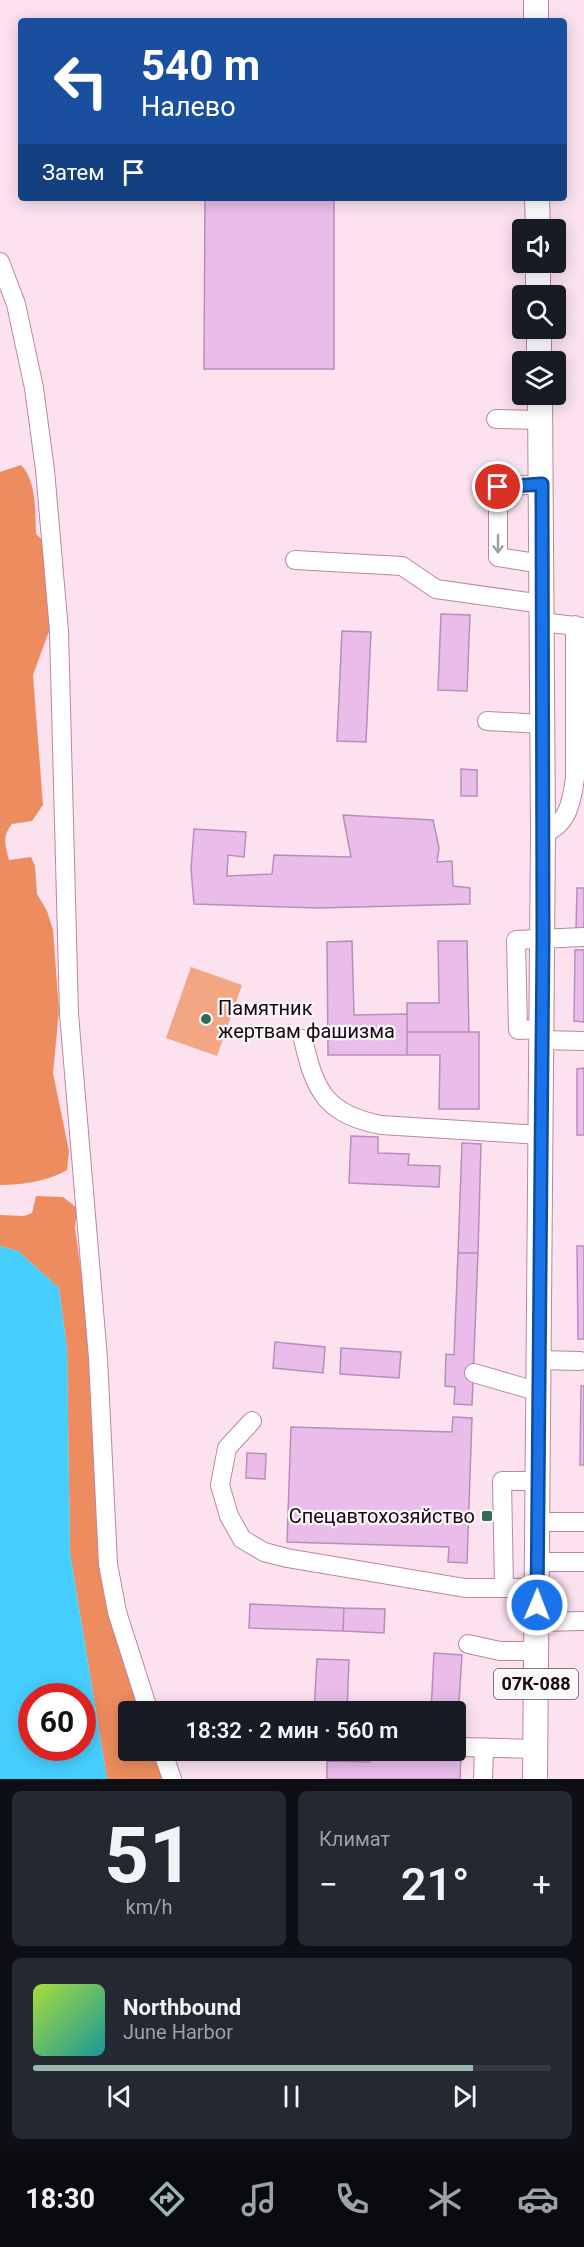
<!DOCTYPE html>
<html lang="ru">
<head>
<meta charset="utf-8">
<style>
  body { margin:0; font-family:Roboto,sans-serif; background:#242831; color:#f1f3f6; height:100vh; display:flex; flex-direction:column; font-size:22px; white-space:nowrap }
  * { box-sizing:border-box; margin:0 }
  p { font-size:20px; color:#9ea1a6 }
  .icon { flex:none; width:33px; height:33px; fill:none; stroke:currentColor; stroke-width:2; stroke-linecap:round; stroke-linejoin:round }
  .map { position:relative; height:1779px; overflow:hidden }
  .side { display:flex; flex-direction:column; gap:12px; padding:12px; background:#0d0f14; flex:1 }
  .side>* { flex:none }
  .hud { position:absolute; left:18px; top:18px; width:549px; height:183px; border-radius:6px; box-shadow:0 3px 15px #0003; background:#1a4fa0; color:#fff; overflow:hidden }
  .fabs { position:absolute; left:512px; top:219px; display:grid; gap:12px }
  .fabs a { display:grid; place-items:center; width:54px; height:54px; border-radius:6px; background:#171b24; box-shadow:0 3px 15px #0003; font-size:30px }
  .speed { position:absolute; left:18px; top:1683px; display:flex; gap:12px; font-size:30px; font-weight:700; text-align:center }
  .speed>* { display:grid; place-content:center; width:78px; height:78px; border-radius:50%; background:#171b24; box-shadow:0 3px 15px #0003; line-height:1 }
  .speed .limit { border:9px solid #d22; background:#fff; color:#111 }
  .pin { position:absolute; display:grid; place-items:center; width:51px; height:51px; color:#fff; margin:-26px; border:3px solid #fff; border-radius:50%; box-shadow:0 2px 6px #0007 }
  .me { position:absolute; width:66px; margin:-33px; rotate:1deg; stroke-linejoin:round; filter:drop-shadow(0 0 4px #0008) }
  .turn { display:flex; align-items:center; gap:21px; height:126px; padding:0 24px; font-size:27px }
  .turn .icon { width:78px; height:78px; stroke-width:2.5 }
  .turn b { display:block; font-size:42px; line-height:51px }
  .then { display:flex; align-items:center; height:57px; padding:0 24px; background:#0003; gap:12px; font-size:22px }
  .big { font-size:45px; font-weight:600; line-height:1.1 }
  .side .widget { flex:1; display:flex; flex-direction:column; justify-content:center; gap:9px; min-width:0; padding:0 21px; border-radius:9px; background:#242831 }
  .side .dial { align-items:center; gap:0 }
  .dial b { font-size:78px; line-height:1 }
  .song { display:flex; align-items:center; gap:18px }
  .cover { width:72px; height:72px; border-radius:9px; background:linear-gradient(135deg,hsl(80 70% 55%),hsl(180 70% 35%)) }
  .played { height:6px; border-radius:3px; background:linear-gradient(90deg,#9bb6ae 85%,#363941 85%) }
  .keys { display:flex; justify-content:space-around; direction:ltr }
  .heat { display:flex; justify-content:space-between; align-items:center; font-size:33px; direction:ltr }
  .side .tiles { flex:1; display:grid; gap:12px; grid-template-columns:1fr 1fr }
  .widget:last-child { grid-column:span 2 }
  .trip { position:absolute; left:118px; top:1701px; width:348px; height:60px; border-radius:6px; background:#171b24; box-shadow:0 3px 15px #0003; font-weight:600; line-height:60px; text-align:center }
  .tab-bar { display:flex; height:96px; justify-content:space-around; align-items:center; background:#090b0e; color:#9ea1a6 }
  .tab-bar .icon { width:42px; height:42px }
  .tab-bar .on { color:#9bb6ae }
  .tab-bar b { font-size:27px; color:#f1f3f6 }
  .map>svg:first-child { display:block }
</style>
</head>
<body>
<div class="map">
<svg width="584" height="1779" viewBox="0 0 584 1779">
  <rect width="100%" height="100%" fill="#fce2ef"/>
  <!-- green -->
  <path fill="#f2a683" d="M 191,967 L 242,985 L 217,1056 L 166,1038 Z"/>
  <!-- forest -->
  <path fill="#ed8c5e" d="M 21,465 C 37,481 35,513 36,534 L 57,554 L 63,607 L 48,634 L 33,675 L 43,805 L 32,821 L 12,824 C 2,836 5,845 9,860 L 31,857 L 35,866 L 37,894 L 47,911 L 53,930 L 59,1011 L 53,1073 L 69,1151 L 67,1170 C 49,1181 21,1185 0,1185 L 0,472 Z
    M 36,1196 L 63,1197 L 77,1208 L 75,1228 L 93,1358 L 103,1564 L 142,1711 L 129,1712 L 129,1750 L 155,1751 L 165,1779 L 107,1779 L 70,1553 L 67,1349 L 59,1288 L 18,1251 L 0,1246 L 0,1215 L 24,1216 L 32,1213 Z"/>
  <!-- water -->
  <path fill="#46cffe" fill-rule="evenodd" d="M 0,1246 L 18,1251 L 59,1288 L 67,1349 L 70,1553 L 107,1779 L 0,1779 ZM 32,1696 L 82,1696 L 82,1748 L 32,1748 Z"/>
  <!-- building -->
  <path fill="#eabcea" stroke="#b98dba" stroke-width="1.5" d="M 205,198 L 334,198 L 334,369 L 204,369 Z
    M 441,614 L 470,615 L 467,691 L 438,690 Z
    M 342,631 L 371,632 L 366,742 L 337,741 Z
    M 461,769 L 477,770 L 477,796 L 461,796 Z
    M 343,815 L 433,820 L 439,848 L 437,862 L 452,861 L 453,886 L 470,888 L 470,904 L 319,908 L 194,904 L 191,869 L 194,829 L 246,832 L 244,857 L 228,855 L 227,876 L 272,874 L 274,855 L 351,857 Z
    M 577,888 L 584,888 L 584,930 L 576,930 Z
    M 352,941 L 354,1015 L 407,1014 L 407,1055 L 328,1055 L 327,942 Z
    M 438,941 L 467,941 L 469,1032 L 407,1032 L 407,1003 L 439,1003 Z
    M 575,950 L 584,950 L 584,1022 L 574,1021 Z
    M 407,1032 L 479,1032 L 479,1109 L 439,1109 L 440,1055 L 407,1055 Z
    M 584,1068 L 584,1135 L 577,1135 L 577,1069 Z
    M 351,1136 L 378,1137 L 378,1153 L 409,1154 L 408,1165 L 440,1166 L 439,1187 L 349,1183 Z
    M 462,1143 L 481,1144 L 478,1253 L 458,1253 Z
    M 577,1246 L 584,1246 L 584,1339 L 578,1339 Z
    M 458,1253 L 478,1253 L 472,1405 L 454,1404 L 455,1387 L 445,1386 L 446,1354 L 454,1355 Z
    M 275,1342 L 325,1347 L 323,1373 L 273,1368 Z
    M 341,1348 L 401,1352 L 399,1378 L 340,1374 Z
    M 581,1386 L 584,1386 L 584,1465 L 580,1465 Z
    M 453,1417 L 472,1418 L 467,1563 L 448,1562 L 449,1547 L 287,1542 L 291,1427 L 452,1432 Z
    M 247,1453 L 266,1454 L 265,1479 L 246,1478 Z
    M 250,1604 L 344,1608 L 343,1631 L 249,1628 Z
    M 344,1608 L 385,1609 L 384,1633 L 343,1631 Z
    M 434,1653 L 462,1655 L 458,1718 L 456,1718 L 456,1712 L 431,1712 Z
    M 317,1659 L 349,1660 L 347,1712 L 314,1712 Z
    M 370,1752 L 461,1754 L 460,1779 L 327,1779 L 327,1761 L 370,1762 Z"/>
  <g fill="none" stroke-linecap="round" stroke-linejoin="round">
    <!-- minor casing -->
    <g stroke="#bd84a3" stroke-width="20">
      <path id="minor" d="M 0,262 L 16,304 L 34,388 L 45,470 L 59,631 L 69,1014 L 98,1358 L 108,1564 L 117,1612 L 149,1712
        M 496,419 L 540,420
        M 542,484 L 498,487 L 498,557 L 542,564
        M 295,560 L 402,566 L 436,589 L 542,604
        M 542,622 L 584,627
        M 487,721 L 543,724
        M 543,833 C 568,826 572,800 575,778 L 575,625
        M 542,1029 L 518,1030 L 516,940 L 584,937
        M 303,1039 C 315,1092 326,1114 381,1125 L 541,1135
        M 542,1040 L 584,1041
        M 539,1360 L 580,1361
        M 474,1373 L 539,1392
        M 252,1421 L 227,1448 L 220,1485 L 229,1516 L 242,1539 L 264,1552 L 287,1558 L 465,1588 L 538,1588
        M 539,1522 L 582,1522
        M 538,1562 L 582,1562
        M 504,1588 L 502,1481 L 538,1481
        M 537,1622 L 584,1621
        M 468,1644 L 500,1651 L 537,1651
        M 463,1747 L 535,1749
        M 162,1750 L 172,1779
        M 483,1779 L 484,1748"/>
    </g>
    <!-- major casing -->
    <g stroke="#bd84a3" stroke-width="26">
      <path id="major" d="M 536,0 L 536,21
        M 537,198 L 538,230
        M 538,262 L 538,296
        M 539,328 L 539,362
        M 535,1779 L 543,833 L 540,394"/>
    </g>
    <!-- minor -->
    <use href="#minor" stroke="#fff" stroke-width="18"/>
    <!-- major -->
    <use href="#major" stroke="#fff" stroke-width="24"/>
  </g>
  <!-- one-way arrows -->
  <defs><path id="oneway-shaft" d="M-6 0H5M1.5-3L5.5 0L1.5 3" fill="none" stroke-width="1.6" stroke-linecap="round" stroke-linejoin="round" transform="scale(1.5)"/></defs>
  <use stroke="#a49ca1" href="#oneway-shaft" transform="translate(498 544) rotate(90)"/>
  <g fill="none" stroke-linecap="round" stroke-linejoin="round">
    <!-- route casing -->
    <g stroke="#114b97" stroke-width="15">
      <path id="route" d="M 498,487 L 542,484 L 543,939 L 537,1605"/>
    </g>
    <!-- route -->
    <use href="#route" stroke="#1a73e8" stroke-width="10"/>
  </g>
  <!-- markers -->
  <g fill="#326c56" stroke="#f8f8f8" stroke-width="2">
    <circle cx="206" cy="1019" r="6"/>
    <rect x="481" y="1510" width="12" height="12" rx="3"/>
  </g>
  <g text-anchor="middle" stroke-width="4.5" stroke-linejoin="round" paint-order="stroke">
    <!-- shield labels -->
    <rect fill="#f8f8f8" stroke="#5d4f58" stroke-width="1.5" x="494" y="1669" width="84" height="30" rx="4.5"/>
    <g font-size="18" font-weight="bold" fill="#1b0713">
      <text x="536" y="1690">07К-088</text>
    </g>
    <!-- poi labels -->
    <g font-size="20" fill="#1b0713" stroke="#f8f8f8" text-anchor="start">
      <text x="218" y="1015">Памятник<tspan x="218" dy="23">жертвам фашизма</tspan></text>
      <text x="475" y="1523" text-anchor="end">Спецавтохозяйство</text>
    </g>
  </g>
</svg>
<div class="fabs">
<a><svg class="icon" aria-label="sound" viewBox="0 0 24 24"><path d="M4 9h4l5-4v14l-5-4H4zM17 9q2 3 0 6"/></svg></a>
<a><svg class="icon" aria-label="search" viewBox="0 0 24 24"><circle cx="10" cy="10" r="6"/><path d="M15 15l6 6"/></svg></a>
<a><svg class="icon" aria-label="layers" viewBox="0 0 24 24"><path d="M12 4l9 5-9 5-9-5zM3 14l9 5 9-5"/></svg></a>
</div>
<div class="speed"><div class="limit">60</div></div>
<div class="pin" style="left:498px;top:487px;background:#d93025"><svg class="icon" aria-label="arrive" viewBox="0 0 24 24"><path d="M6 21V4h12l-3 4 3 4H6"/></svg></div>
<svg class="me" style="left:537px;top:1605px" viewBox="-20 -20 40 40"><circle r="17" fill="#1a73e8" stroke="#fff" stroke-width="3"/><path d="M0-11L8 9 0 5-8 9z" fill="#fff"/></svg>
<div class="trip">18:32 · 2 мин · 560 m</div>
<div class="hud">
<div class="turn"><svg class="icon" aria-label="left" viewBox="0 0 24 24"><path d="M17 20v-9H6M10 6l-5 5 5 5"/></svg><div><b>540 m</b>Налево</div></div>
<div class="then">Затем<svg class="icon" aria-label="arrive" viewBox="0 0 24 24"><path d="M6 21V4h12l-3 4 3 4H6"/></svg></div>
</div>
</div>
<section class="side">
<div class="tiles">
<div class="widget dial"><b>51</b><p>km/h</p></div>
<div class="widget"><p>Климат</p>
<div class="heat"><a>−</a><b class="big">21°</b><a>+</a></div>
</div>
<div class="widget">
<div class="song"><i class="cover"></i><div><b>Northbound</b><p>June Harbor</p></div></div>
<div class="played"></div>
<div class="keys"><svg class="icon" aria-label="previous" viewBox="0 0 24 24"><path d="M18 5L8 12l10 7zM5 5v14"/></svg><svg class="icon" aria-label="pause" viewBox="0 0 24 24"><path d="M8 5v14M16 5v14"/></svg><svg class="icon" aria-label="next" viewBox="0 0 24 24"><path d="M6 5l10 7-10 7zM19 5v14"/></svg></div>
</div>
</div>
</section>
<nav class="tab-bar">
<b>18:30</b>
<svg class="icon on" aria-label="directions" viewBox="0 0 24 24"><path d="M12 3l9 9-9 9-9-9zM9 14v-3h6M13 9l2 2-2 2"/></svg>
<svg class="icon" aria-label="music" viewBox="0 0 24 24"><path d="M9 18V5l10-2v13"/><circle cx="6" cy="18" r="3"/><circle cx="16" cy="16" r="3"/></svg>
<svg class="icon" aria-label="phone" viewBox="0 0 24 24"><path d="M5 4h4l2 5-3 2q2 4 5 5l2-3 5 2v4C11 20 4 13 5 4z"/></svg>
<svg class="icon" aria-label="climate" viewBox="0 0 24 24"><path d="M12 3v18M4 7l16 10M4 17L20 7"/></svg>
<svg class="icon" aria-label="car" viewBox="0 0 24 24"><path d="M5 17H2v-5l4-1 3-4h7l3 4 3 1v5h-3M9 17h6M6 11h13"/><circle cx="7" cy="17" r="2"/><circle cx="17" cy="17" r="2"/></svg>
</nav>
</body>
</html>
